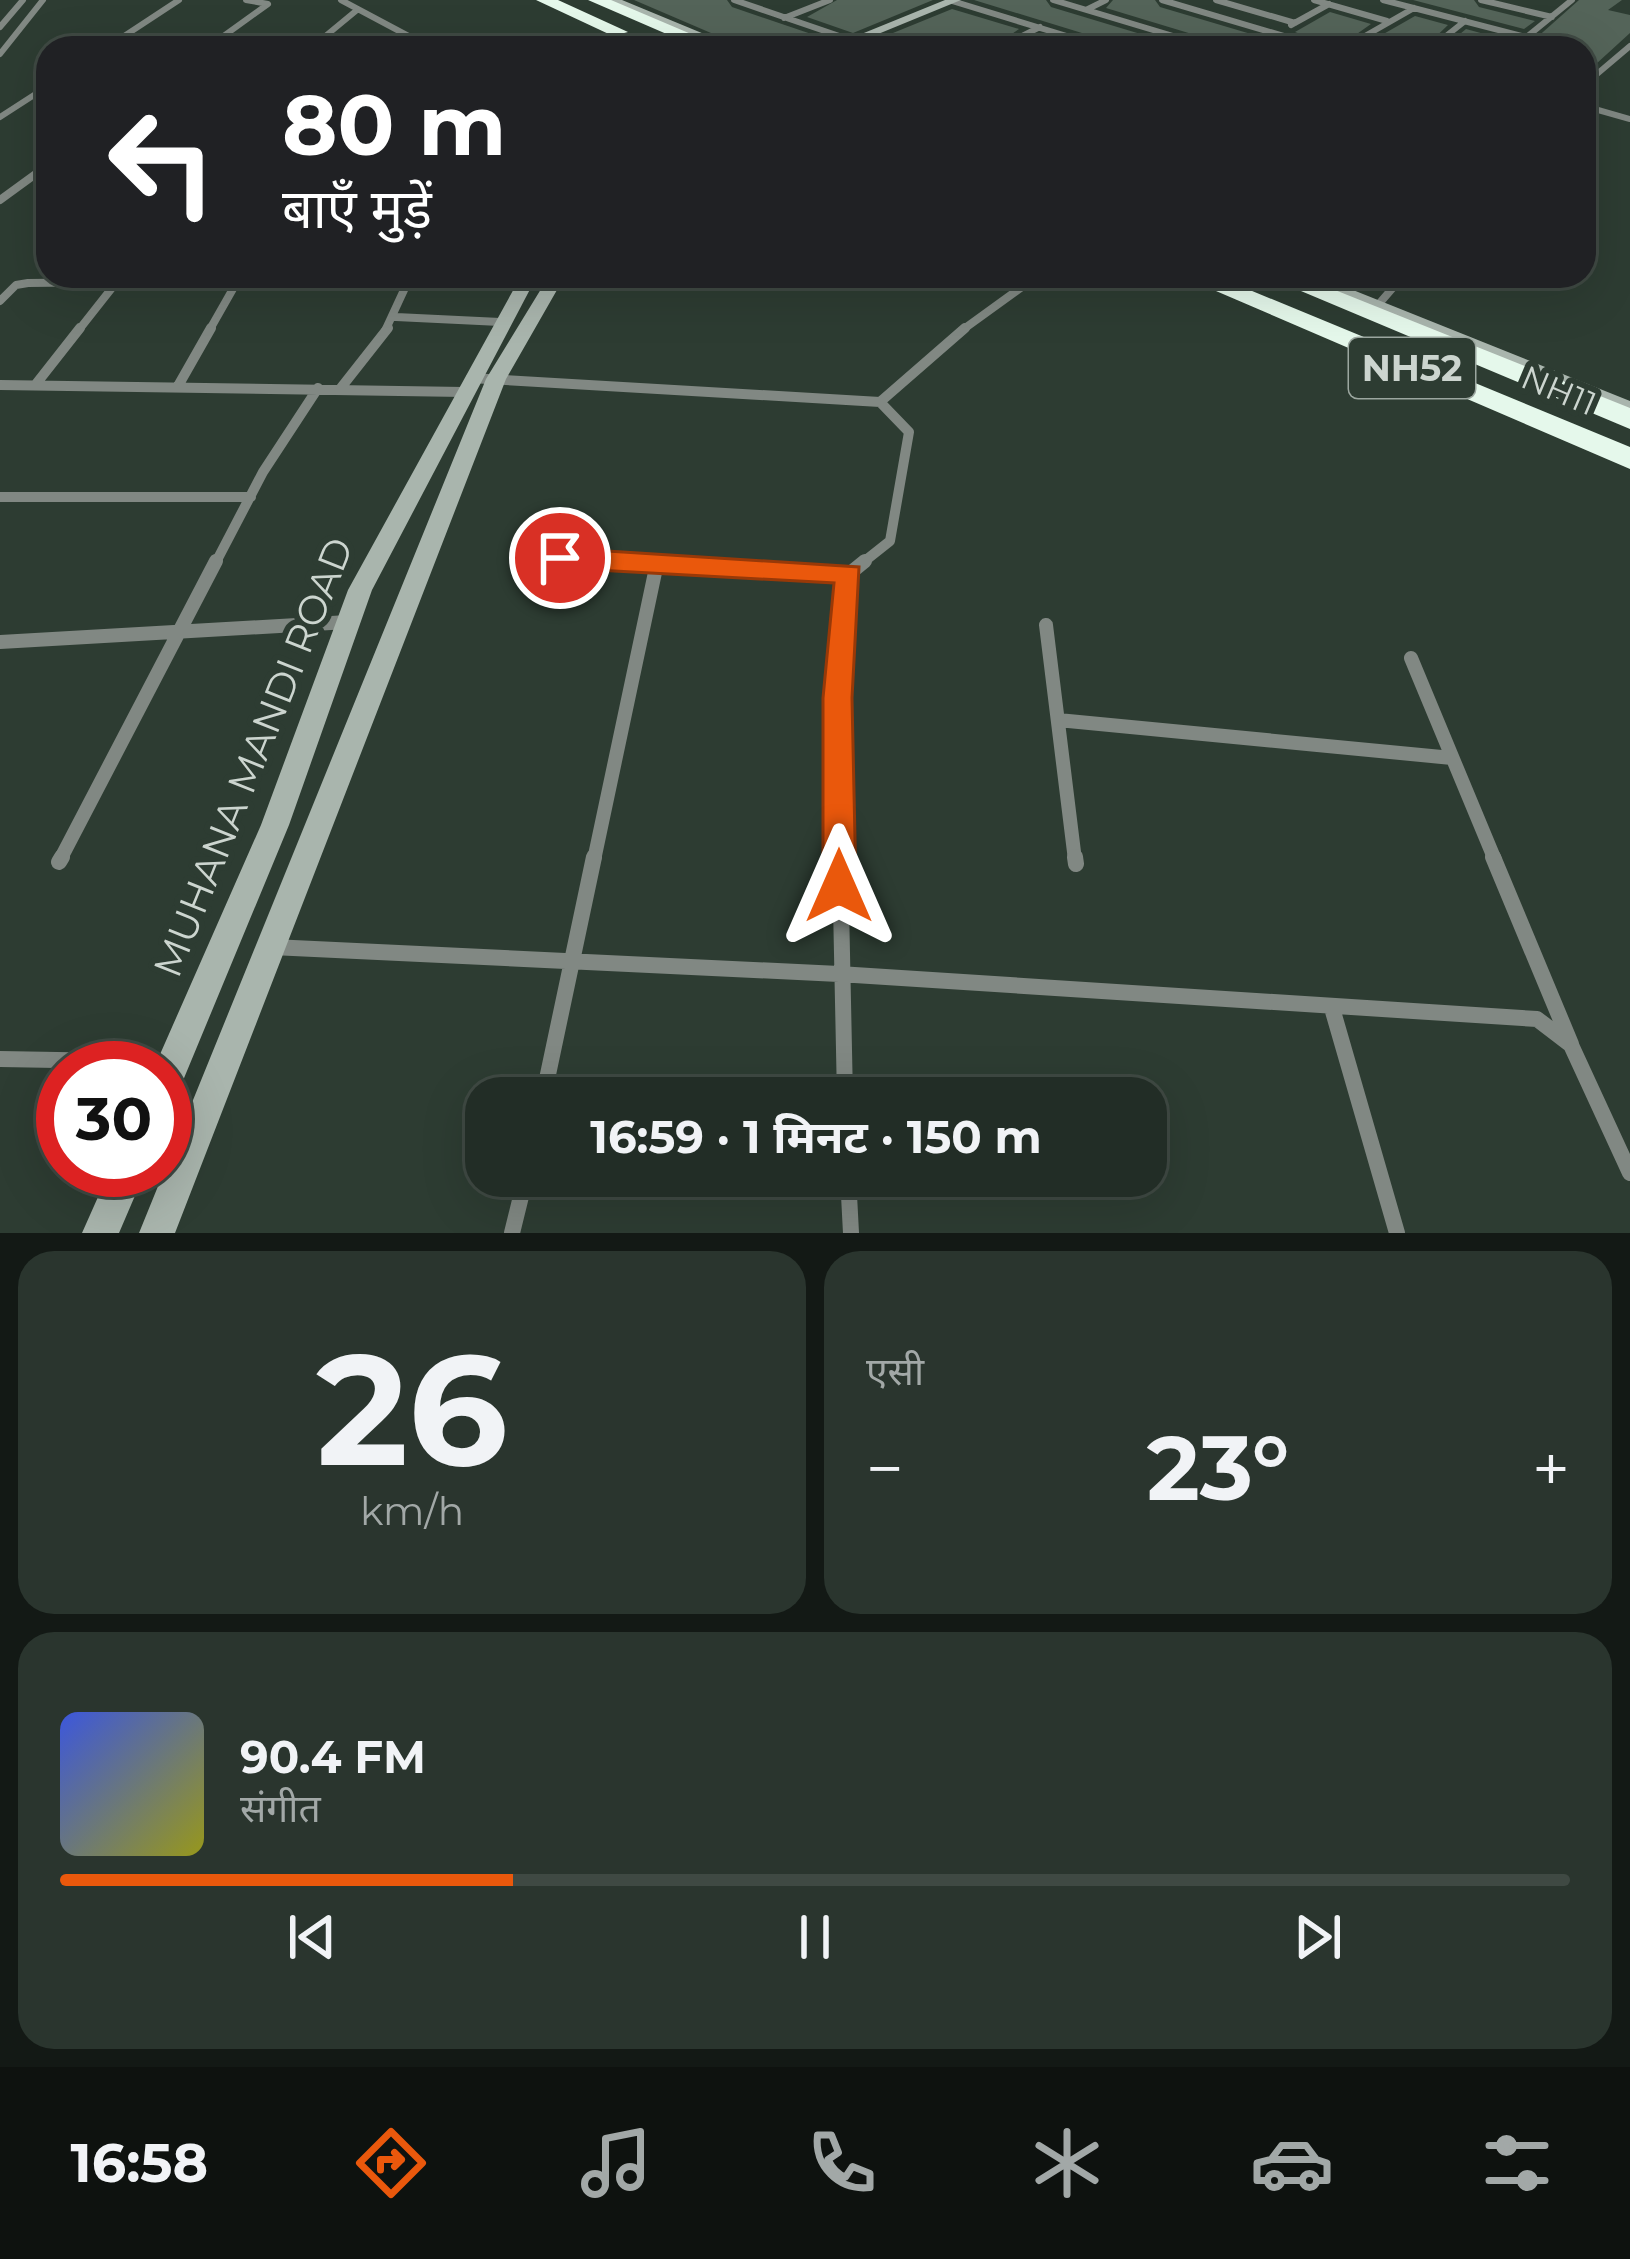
<!DOCTYPE html>
<html lang="hi">
<head>
<meta charset="utf-8">
<style>
  body { margin:0; font-family:Montserrat,"Noto Sans Devanagari",sans-serif; background:#2a352e; color:#f1f3f6; height:100vh; display:flex; flex-direction:column; font-size:45px; white-space:nowrap }
  * { box-sizing:border-box; margin:0 }
  p { font-size:39px; color:#a2a8a7 }
  .icon { flex:none; width:66px; height:66px; fill:none; stroke:currentColor; stroke-width:2; stroke-linecap:round; stroke-linejoin:round }
  .map { position:relative; height:1233px; overflow:hidden }
  .side { display:flex; flex-direction:column; gap:18px; padding:18px; background:#131915; flex:1 }
  .side>* { flex:none }
  .guide { position:absolute; left:36px; top:36px; width:1560px; height:252px; border-radius:36px; box-shadow:0 12px 48px #0002,0 0 0 3px #3f4943; background:#202124; color:#fff; overflow:hidden }
  .speed { position:absolute; left:36px; top:1041px; display:flex; gap:24px; font-size:60px; font-weight:700; text-align:center }
  .speed>* { display:grid; place-content:center; width:156px; height:156px; border-radius:50%; background:#222d26; box-shadow:0 12px 48px #0002,0 0 0 3px #3f4943; line-height:1 }
  .speed .limit { border:18px solid #d22; background:#fff; color:#111 }
  .pin { position:absolute; display:grid; place-items:center; width:102px; height:102px; color:#fff; margin:-51px; border:6px solid #fff; border-radius:50%; box-shadow:0 3px 12px #0007 }
  .me { position:absolute; width:132px; margin:-66px; rotate:0deg; stroke-linejoin:round; filter:drop-shadow(0 0 9px #0008) }
  .turn { display:flex; align-items:center; gap:42px; height:252px; padding:0 48px; font-size:54px }
  .turn .icon { width:156px; height:156px; stroke-width:2.5 }
  .turn b { display:block; font-size:84px; line-height:102px }
  .big { font-size:90px; font-weight:700; line-height:1.1 }
  .side .card { flex:1; display:flex; flex-direction:column; justify-content:center; gap:18px; min-width:0; padding:0 42px; border-radius:36px; background:#2a352e }
  .side .dial { align-items:center; gap:0 }
  .dial b { font-size:156px; line-height:1 }
  .song { display:flex; align-items:center; gap:36px }
  .cover { width:144px; height:144px; border-radius:18px; background:linear-gradient(135deg,hsl(230 70% 55%),hsl(60 70% 35%)) }
  .played { height:12px; border-radius:6px; background:linear-gradient(90deg,#ea580c 30%,#3f4943 30%) }
  .keys { display:flex; justify-content:space-around; direction:ltr }
  .heat { display:flex; justify-content:space-between; align-items:center; font-size:66px; direction:ltr }
  .side .tiles { flex:1; display:grid; gap:18px; grid-template-columns:1fr 1fr }
  .card:last-child { grid-column:span 2 }
  .trip { position:absolute; left:465px; top:1077px; width:702px; height:120px; border-radius:36px; background:#222d26; box-shadow:0 12px 48px #0002,0 0 0 3px #3f4943; font-weight:700; line-height:120px; text-align:center }
  .menu { display:flex; height:192px; justify-content:space-around; align-items:center; background:#0e120f; color:#a2a8a7 }
  .menu .icon { width:84px; height:84px }
  .menu .current { color:#ea580c }
  .menu b { font-size:54px; color:#f1f3f6 }
  .map>svg:first-child { display:block }
</style>
</head>
<body>
<div class="map">
<svg width="1630" height="1233" viewBox="0 0 1630 1233">
  <rect width="100%" height="100%" fill="#2d3c32"/>
  <!-- building -->
  <path fill="#546459" d="M 634,0 L 727,0 L 732,7 L 832,41 L 823,48 L 746,48 Z
    M 837,0 L 933,0 L 853,33 L 807,17 Z
    M 974,0 L 1046,0 L 1051,7 L 1187,48 L 1113,48 L 1108,41 Z
    M 1113,0 L 1155,0 L 1160,7 L 1298,48 L 1220,48 L 1215,41 L 1106,8 Z
    M 1413,0 L 1474,0 L 1479,7 L 1535,21 L 1524,29 Z
    M 1579,0 L 1622,0 L 1608,10 L 1630,15 L 1630,33 L 1584,75 L 1584,48 L 1525,48 Z
    M 952,9 L 1019,29 L 991,48 L 856,48 Z
    M 1330,12 L 1371,24 L 1337,48 L 1295,32 Z
    M 1415,16 L 1448,25 L 1424,48 L 1359,48 Z
    M 1466,29 L 1510,41 L 1506,48 L 1443,48 Z"/>
  <g fill="none" stroke-linecap="round" stroke-linejoin="round">
    <!-- street-far4 -->
    <path stroke="#818883" stroke-width="6" d="M 341,0 L 431,48
      M 734,0 L 851,40
      M 1053,0 L 1213,48
      M 1162,0 L 1324,48
      M 1216,0 L 1295,23
      M 1314,0 L 1387,21
      M 1383,0 L 1529,38
      M 1481,0 L 1552,17
      M 952,1 L 1106,48
      M 1088,9 L 1106,0
      M 784,18 L 830,0
      M 1291,25 L 1329,4
      M 0,27 L 23,0
      M 106,48 L 179,0
      M 207,48 L 268,4 L 246,0
      M 311,48 L 357,10
      M 998,48 L 1040,27
      M 1344,48 L 1414,8
      M 1431,48 L 1465,21
      M 1513,48 L 1572,0
      M 0,54 L 43,0
      M 1584,85 L 1630,46
      M 1584,106 L 1630,119
      M 0,117 L 48,86"/>
    <!-- street-far3 -->
    <path stroke="#818883" stroke-width="8" d="M 0,200 L 48,165
      M 0,301 L 16,285 L 28,283 L 409,279
      M 1378,305 L 1403,276
      M 396,317 L 500,322
      M 78,331 L 119,279
      M 209,331 L 238,280
      M 385,331 L 410,277
      M 961,331 L 1037,276"/>
    <!-- street-far2 -->
    <path stroke="#818883" stroke-width="10" d="M 471,378 L 880,402
      M 36,384 L 80,328
      M 0,385 L 464,392
      M 178,386 L 211,328
      M 340,389 L 388,328
      M 0,497 L 251,497
      M 560,558 L 672,564
      M 215,564 L 263,472 L 318,388
      M 861,564 L 890,541 L 909,432 L 880,402 L 965,328"/>
    <!-- street-far1 -->
    <path stroke="#818883" stroke-width="14" d="M 618,561 L 849,574
      M 1046,625 L 1075,860
      M 0,642 L 348,622
      M 1411,658 L 1495,860
      M 1058,720 L 1452,758
      M 60,860 L 216,561
      M 594,860 L 657,563
      M 840,860 L 841,611 L 849,574 L 865,561"/>
    <!-- street -->
    <path stroke="#818883" stroke-width="16" d="M 840,857 L 845,1098
      M 1075,857 L 1076,864
      M 1493,857 L 1571,1044
      M 59,862 L 62,857
      M 272,947 L 839,974 L 1537,1019 L 1571,1045 L 1630,1173
      M 1332,1008 L 1397,1233
      M 0,1059 L 173,1062
      M 543,1098 L 594,857
      M 848,1176 L 851,1233
      M 512,1233 L 526,1176"/>
    <!-- secondary -->
    <path fill="#a9b5ad" fill-rule="evenodd" d="M 606,0 L 622,0 L 738,48 L 721,48 Z
      M 945,0 L 961,0 L 844,48 L 827,48 Z
      M 521,276 L 537,276 L 372,590 L 289,825 L 177,1095 L 165,1100 L 165,1068 L 154,1068 L 261,825 L 348,590 Z
      M 549,276 L 565,276 L 506,379 L 175,1233 L 139,1233 L 486,379 Z
      M 1295,276 L 1318,276 L 1630,401 L 1630,414 Z
      M 110,1170 L 146,1170 L 119,1233 L 82,1233 Z"/>
    <!-- highway -->
    <path fill="#e5f8eb" fill-rule="evenodd" d="M 536,0 L 558,0 L 628,32 L 613,36 Z
      M 588,0 L 611,0 L 724,48 L 699,48 Z
      M 1181,276 L 1216,276 L 1630,447 L 1630,469 Z
      M 1265,276 L 1300,276 L 1630,408 L 1630,429 Z"/>
  </g>
  <!-- route -->
  <path fill="#ea580c" stroke="#983908" stroke-width="3" d="M 560,548 L 859,567 L 852,698 L 856,886 L 851,897 L 839,902 L 828,897 L 823,886 L 823,698 L 834,583 L 560,568 L 547,558 Z"/>
  <g text-anchor="middle" stroke-width="12" stroke-linejoin="round" paint-order="stroke">
    <!-- far-street labels -->
    <g font-size="33" fill="#ccd5cf" stroke="#2d3c32">
      <text transform="translate(1559 390) rotate(23)" y="12">NH11</text>
    </g>
    <!-- shield labels -->
    <rect fill="#2d3c32" stroke="#9ca7a0" stroke-width="3" x="1349" y="338" width="126" height="60" rx="9"/>
    <g font-size="36" font-weight="bold" fill="#ccd5cf">
      <text x="1412" y="381">NH52</text>
    </g>
    <!-- street labels -->
    <g font-size="39" fill="#ccd5cf" stroke="#2d3c32">
      <text transform="translate(253 757) rotate(-68)" y="14">MUHANA MANDI ROAD</text>
    </g>
  </g>
</svg>
<div class="speed"><div class="limit">30</div></div>
<div class="pin" style="left:560px;top:558px;background:#d93025"><svg class="icon" aria-label="arrive" viewBox="0 0 24 24"><path d="M6 21V4h12l-3 4 3 4H6"/></svg></div>
<svg class="me" style="left:839px;top:886px" viewBox="-20 -20 40 40"><path d="M0-17L14 15 0 8-14 15z" fill="#ea580c" stroke="#fff" stroke-width="4"/></svg>
<div class="trip">16:59 · 1 मिनट · 150 m</div>
<div class="guide">
<div class="turn"><svg class="icon" aria-label="left" viewBox="0 0 24 24"><path d="M17 20v-9H6M10 6l-5 5 5 5"/></svg><div><b>80 m</b>बाएँ मुड़ें</div></div>
</div>
</div>
<section class="side">
<div class="tiles">
<div class="card dial"><b>26</b><p>km/h</p></div>
<div class="card"><p>एसी</p>
<div class="heat"><a>−</a><b class="big">23°</b><a>+</a></div>
</div>
<div class="card">
<div class="song"><i class="cover"></i><div><b>90.4 FM</b><p>संगीत</p></div></div>
<div class="played"></div>
<div class="keys"><svg class="icon" aria-label="previous" viewBox="0 0 24 24"><path d="M18 5L8 12l10 7zM5 5v14"/></svg><svg class="icon" aria-label="pause" viewBox="0 0 24 24"><path d="M8 5v14M16 5v14"/></svg><svg class="icon" aria-label="next" viewBox="0 0 24 24"><path d="M6 5l10 7-10 7zM19 5v14"/></svg></div>
</div>
</div>
</section>
<nav class="menu">
<b>16:58</b>
<svg class="icon current" aria-label="directions" viewBox="0 0 24 24"><path d="M12 3l9 9-9 9-9-9zM9 14v-3h6M13 9l2 2-2 2"/></svg>
<svg class="icon" aria-label="music" viewBox="0 0 24 24"><path d="M9 18V5l10-2v13"/><circle cx="6" cy="18" r="3"/><circle cx="16" cy="16" r="3"/></svg>
<svg class="icon" aria-label="phone" viewBox="0 0 24 24"><path d="M5 4h4l2 5-3 2q2 4 5 5l2-3 5 2v4C11 20 4 13 5 4z"/></svg>
<svg class="icon" aria-label="climate" viewBox="0 0 24 24"><path d="M12 3v18M4 7l16 10M4 17L20 7"/></svg>
<svg class="icon" aria-label="car" viewBox="0 0 24 24"><path d="M5 17H2v-5l4-1 3-4h7l3 4 3 1v5h-3M9 17h6M6 11h13"/><circle cx="7" cy="17" r="2"/><circle cx="17" cy="17" r="2"/></svg>
<svg class="icon" aria-label="filters" viewBox="0 0 24 24"><path d="M4 7h16M4 17h16"/><circle cx="9" cy="7" r="2"/><circle cx="15" cy="17" r="2"/></svg>
</nav>
</body>
</html>
